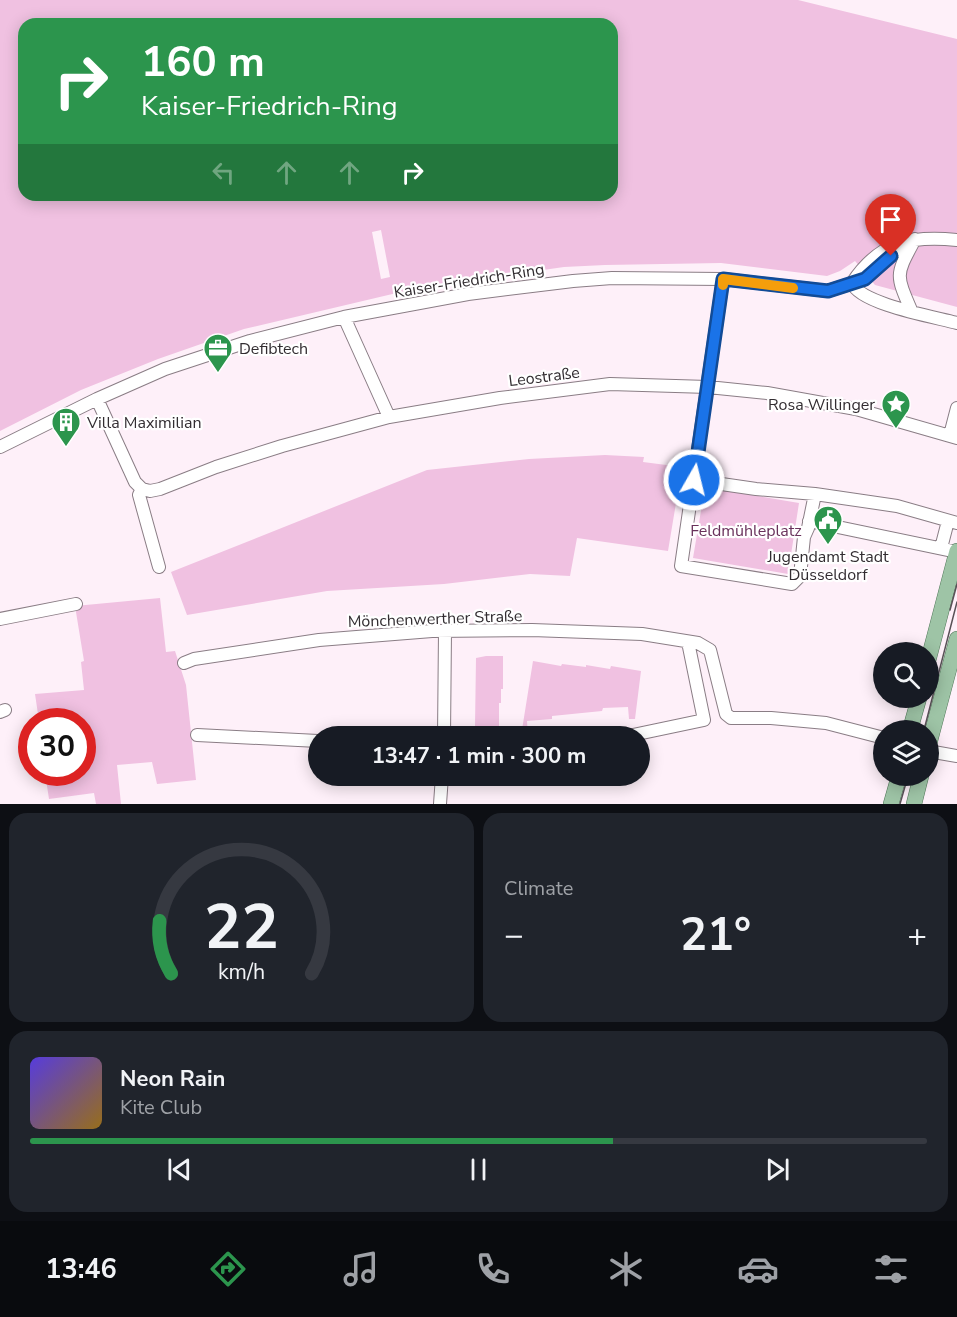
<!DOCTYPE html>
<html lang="en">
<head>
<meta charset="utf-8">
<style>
  body { margin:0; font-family:"Nunito Sans",sans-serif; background:#20242c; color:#f1f3f6; height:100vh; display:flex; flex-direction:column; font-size:22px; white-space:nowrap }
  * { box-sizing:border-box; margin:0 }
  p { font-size:20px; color:#9ea1a6 }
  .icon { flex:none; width:33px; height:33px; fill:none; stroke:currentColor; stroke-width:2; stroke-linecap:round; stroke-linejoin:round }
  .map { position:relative; height:804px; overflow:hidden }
  .panel { display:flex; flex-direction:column; gap:9px; padding:9px; background:#0d0f14; flex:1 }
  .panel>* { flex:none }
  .guide { position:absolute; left:18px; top:18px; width:600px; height:183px; border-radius:18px; box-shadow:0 3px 15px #0003; background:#2c954d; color:#fff; overflow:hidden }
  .fabs { position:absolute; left:873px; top:642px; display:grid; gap:12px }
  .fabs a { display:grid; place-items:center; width:66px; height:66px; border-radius:50%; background:#171b24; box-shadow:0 3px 15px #0003; font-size:30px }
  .speed { position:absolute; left:18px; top:708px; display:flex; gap:12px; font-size:30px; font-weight:700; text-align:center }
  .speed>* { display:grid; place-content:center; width:78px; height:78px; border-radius:50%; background:#171b24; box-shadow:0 3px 15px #0003; line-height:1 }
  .speed .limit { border:9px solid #d22; background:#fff; color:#111 }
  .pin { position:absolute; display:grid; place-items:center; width:51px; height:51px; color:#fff; margin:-62px -26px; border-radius:50% 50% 50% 0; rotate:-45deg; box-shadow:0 0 6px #0007 }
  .pin .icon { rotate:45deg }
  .me { position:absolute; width:66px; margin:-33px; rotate:8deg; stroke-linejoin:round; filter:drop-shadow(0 0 4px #0008) }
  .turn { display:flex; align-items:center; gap:21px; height:126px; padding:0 24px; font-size:27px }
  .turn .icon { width:78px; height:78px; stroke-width:2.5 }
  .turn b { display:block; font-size:42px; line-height:51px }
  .lanes { display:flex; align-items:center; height:57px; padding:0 24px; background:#0003; justify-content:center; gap:30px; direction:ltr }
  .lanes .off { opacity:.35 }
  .big { font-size:45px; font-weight:700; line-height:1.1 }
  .panel .card { flex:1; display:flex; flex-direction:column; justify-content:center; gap:9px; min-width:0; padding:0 21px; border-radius:18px; background:#20242c }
  .panel .dial { align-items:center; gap:0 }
  .dial svg { height:156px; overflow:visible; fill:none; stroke:#363941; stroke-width:7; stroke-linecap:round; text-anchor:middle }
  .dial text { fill:#f1f3f6; stroke:none }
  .song { display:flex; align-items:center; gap:18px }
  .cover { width:72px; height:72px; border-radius:9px; background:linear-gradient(135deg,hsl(250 70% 55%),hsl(40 70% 35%)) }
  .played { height:6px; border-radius:3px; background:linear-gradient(90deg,#2c954d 65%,#363941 65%) }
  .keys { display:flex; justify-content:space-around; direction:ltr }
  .heat { display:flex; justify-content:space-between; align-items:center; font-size:33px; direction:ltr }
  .panel .tiles { flex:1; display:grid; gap:9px; grid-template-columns:1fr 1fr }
  .card:last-child { grid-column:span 2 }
  .trip { position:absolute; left:308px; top:726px; width:342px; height:60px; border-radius:30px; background:#171b24; box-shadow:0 3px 15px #0003; font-weight:700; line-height:60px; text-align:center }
  .tab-bar { display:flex; height:96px; justify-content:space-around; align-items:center; background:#090b0e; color:#9ea1a6 }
  .tab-bar .icon { width:42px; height:42px }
  .tab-bar .current { color:#2c954d }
  .tab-bar b { font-size:27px; color:#f1f3f6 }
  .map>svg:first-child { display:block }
</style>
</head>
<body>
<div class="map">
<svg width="957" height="804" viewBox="0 0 957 804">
  <rect width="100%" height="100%" fill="#fef0f9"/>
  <!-- green -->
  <path fill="#f0c1e1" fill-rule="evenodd" d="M 0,0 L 798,0 L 957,39 L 957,307 L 875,285 L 855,261 L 840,271 L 827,276 L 721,263 L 605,265 L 564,267 L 422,287 L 244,329 L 158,359 L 81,390 L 0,431 ZM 24,24 L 612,24 L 612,195 L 24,195 ZM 381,230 L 390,277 L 381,279 L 372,232 Z
    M 605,455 L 644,457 L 643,462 L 682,467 L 668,551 L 577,538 L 570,576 L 530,574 L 444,584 L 327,591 L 187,615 L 171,572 L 427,470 L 529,459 Z
    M 705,487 L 799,503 L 788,574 L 693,558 Z
    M 160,598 L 166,652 L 175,651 L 186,685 L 196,780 L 157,784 L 152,762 L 117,765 L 121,804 L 96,804 L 94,793 L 49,799 L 45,773 L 82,772 L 82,722 L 39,721 L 35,694 L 84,690 L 81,662 L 84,661 L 75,606 Z
    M 486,656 L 503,656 L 503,689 L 501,689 L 501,703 L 499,703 L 499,726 L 475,726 L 476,658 Z
    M 533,661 L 561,666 L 562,664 L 586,667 L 586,665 L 610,669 L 611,666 L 641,671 L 635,719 L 629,719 L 628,707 L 603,708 L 602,711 L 552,716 L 552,719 L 527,721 L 528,736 L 521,736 Z"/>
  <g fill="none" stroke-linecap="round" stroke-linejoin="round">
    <!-- minor casing -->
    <g stroke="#8a7d85" stroke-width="14">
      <path id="minor" d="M 723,279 L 681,566 L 792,584 L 800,576 L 804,537 L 808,528 L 815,494
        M 852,283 C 879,242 911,235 957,240
        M 852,283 C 860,304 935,317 957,323
        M 911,310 C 895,273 896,275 915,239
        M 344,317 L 389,417
        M 97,399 L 135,482 L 142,489
        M 950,435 L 957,408
        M 0,447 L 97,399 L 165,369 L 250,341 L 344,317 L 468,294 L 573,281 L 612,278 L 723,279 L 828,291 L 865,279 L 896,251 L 902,243
        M 694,480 L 756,489 L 815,494 L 897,506 L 957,523
        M 142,489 L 150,491 L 160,489 L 216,467 L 282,446 L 389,417 L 500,398 L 610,384 L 708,387 L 767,393 L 856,409 L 957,438
        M 142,489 L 139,495 L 159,567
        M 809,521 L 957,552
        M 941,548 L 948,521
        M 0,619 L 76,604
        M 184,663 L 194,659 L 319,640 L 432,631 L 532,630 L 642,634 L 698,643 L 710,650 L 726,714 L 731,718 L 771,718 L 826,723 L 884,738
        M 0,712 L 5,710
        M 197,735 L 318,741
        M 444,736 L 445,631
        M 628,736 L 704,720 L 688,642
        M 928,751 L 957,756
        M 440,804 L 442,776"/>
    </g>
    <!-- major casing -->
    <g stroke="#4f7557" stroke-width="16">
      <path id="major" d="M 928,661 L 957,551
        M 910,730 L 919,698
        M 928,748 L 957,639
        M 891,804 L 899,776
        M 914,804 L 921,776"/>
    </g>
    <!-- minor -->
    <use href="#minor" stroke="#fff" stroke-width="12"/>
    <!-- major -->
    <use href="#major" stroke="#9ec4a6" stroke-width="15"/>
    <!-- tram -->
    <path stroke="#595257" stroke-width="1.5" d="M 950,610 L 957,584
      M 924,730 L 957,602
      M 900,804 L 908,776"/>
  </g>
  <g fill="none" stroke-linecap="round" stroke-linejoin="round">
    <!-- route casing -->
    <g stroke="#114b97" stroke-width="15">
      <path id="route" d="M 694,480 L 723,279 L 828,291 L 865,279 L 891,256"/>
    </g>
    <!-- route -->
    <use href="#route" stroke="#1a73e8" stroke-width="10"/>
    <!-- slow -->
    <path stroke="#f59e0b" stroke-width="10" d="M 723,285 L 723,279 L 793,288"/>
  </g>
  <!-- icons -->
  <defs>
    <g id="office-pin" transform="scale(1.5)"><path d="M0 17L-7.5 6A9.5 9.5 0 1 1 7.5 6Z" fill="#2c954d" stroke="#fff"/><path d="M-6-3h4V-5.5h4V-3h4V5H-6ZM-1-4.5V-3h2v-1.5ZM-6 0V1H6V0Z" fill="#fff"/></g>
    <g id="sight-pin" transform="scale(1.5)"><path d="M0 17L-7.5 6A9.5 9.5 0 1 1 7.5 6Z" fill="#2c954d" stroke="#fff"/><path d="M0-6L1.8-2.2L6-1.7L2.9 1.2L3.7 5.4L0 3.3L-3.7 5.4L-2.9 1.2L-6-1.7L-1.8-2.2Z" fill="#fff"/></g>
    <g id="building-pin" transform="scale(1.5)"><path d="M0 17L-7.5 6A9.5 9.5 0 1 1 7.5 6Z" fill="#2c954d" stroke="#fff"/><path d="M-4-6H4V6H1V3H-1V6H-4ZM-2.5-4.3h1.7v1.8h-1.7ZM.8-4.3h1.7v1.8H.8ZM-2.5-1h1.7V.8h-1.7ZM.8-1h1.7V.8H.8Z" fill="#fff"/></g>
    <g id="civic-pin" transform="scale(1.5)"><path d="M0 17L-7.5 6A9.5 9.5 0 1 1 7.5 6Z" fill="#2c954d" stroke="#fff"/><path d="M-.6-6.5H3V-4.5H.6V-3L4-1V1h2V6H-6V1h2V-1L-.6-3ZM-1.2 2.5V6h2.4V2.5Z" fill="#fff"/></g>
  </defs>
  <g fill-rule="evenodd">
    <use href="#office-pin" x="218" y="348"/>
    <use href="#sight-pin" x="896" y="404"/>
    <use href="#building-pin" x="66" y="422"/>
    <use href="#civic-pin" x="828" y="520"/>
  </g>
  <g text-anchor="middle" stroke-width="4.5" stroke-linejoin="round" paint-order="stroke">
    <!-- street labels -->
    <g font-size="16" fill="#322d31" stroke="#fff">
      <text transform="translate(469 280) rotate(-9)" y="6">Kaiser-Friedrich-Ring</text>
      <text transform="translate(544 376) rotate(-7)" y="6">Leostraße</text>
      <text transform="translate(435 618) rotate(-2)" y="6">Mönchenwerther Straße</text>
    </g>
    <!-- poi labels -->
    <g font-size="16" fill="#322d31" stroke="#fff" text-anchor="start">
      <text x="239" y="354">Defibtech</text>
      <text x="875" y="410" text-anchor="end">Rosa Willinger</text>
      <text x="87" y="428">Villa Maximilian</text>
      <text x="828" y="562" text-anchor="middle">Jugendamt Stadt<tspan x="828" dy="18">Düsseldorf</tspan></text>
    </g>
    <!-- park labels -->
    <g font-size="16" fill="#69315b" stroke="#fff">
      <text x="746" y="536">Feldmühleplatz</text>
    </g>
  </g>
</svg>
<div class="fabs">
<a><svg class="icon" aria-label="search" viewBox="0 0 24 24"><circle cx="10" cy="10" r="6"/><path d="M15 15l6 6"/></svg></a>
<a><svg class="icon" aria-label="layers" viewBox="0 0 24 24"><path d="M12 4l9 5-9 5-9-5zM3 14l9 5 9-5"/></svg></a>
</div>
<div class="speed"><div class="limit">30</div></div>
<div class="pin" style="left:891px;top:256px;background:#d93025"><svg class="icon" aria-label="arrive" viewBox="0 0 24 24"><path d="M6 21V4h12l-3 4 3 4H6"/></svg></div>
<svg class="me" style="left:694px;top:480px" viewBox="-20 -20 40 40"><circle r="17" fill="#1a73e8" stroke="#fff" stroke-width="3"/><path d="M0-11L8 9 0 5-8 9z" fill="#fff"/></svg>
<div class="trip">13:47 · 1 min · 300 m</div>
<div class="guide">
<div class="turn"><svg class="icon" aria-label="right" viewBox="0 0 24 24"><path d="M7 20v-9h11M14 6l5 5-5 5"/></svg><div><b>160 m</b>Kaiser-Friedrich-Ring</div></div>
<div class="lanes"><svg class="icon off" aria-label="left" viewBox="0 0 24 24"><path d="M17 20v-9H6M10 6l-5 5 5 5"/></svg><svg class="icon off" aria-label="ahead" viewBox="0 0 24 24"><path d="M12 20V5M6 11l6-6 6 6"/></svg><svg class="icon off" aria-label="ahead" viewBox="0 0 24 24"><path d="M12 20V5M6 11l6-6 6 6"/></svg><svg class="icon" aria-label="right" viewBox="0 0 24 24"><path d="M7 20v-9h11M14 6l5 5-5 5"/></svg></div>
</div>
</div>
<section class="panel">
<div class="tiles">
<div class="card dial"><svg viewBox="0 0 100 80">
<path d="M14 69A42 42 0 1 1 86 69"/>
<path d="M14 69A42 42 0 0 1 8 42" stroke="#2c954d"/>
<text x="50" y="56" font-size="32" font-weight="700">22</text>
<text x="50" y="72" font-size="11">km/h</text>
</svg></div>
<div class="card"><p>Climate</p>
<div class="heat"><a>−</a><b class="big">21°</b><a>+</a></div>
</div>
<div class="card">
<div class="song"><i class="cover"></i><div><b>Neon Rain</b><p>Kite Club</p></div></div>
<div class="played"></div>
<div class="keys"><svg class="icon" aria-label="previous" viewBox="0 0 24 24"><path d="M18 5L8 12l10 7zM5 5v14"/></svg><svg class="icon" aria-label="pause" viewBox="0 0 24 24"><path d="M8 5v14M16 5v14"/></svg><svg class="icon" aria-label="next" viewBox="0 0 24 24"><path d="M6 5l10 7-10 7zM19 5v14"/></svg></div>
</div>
</div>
</section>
<nav class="tab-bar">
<b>13:46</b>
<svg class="icon current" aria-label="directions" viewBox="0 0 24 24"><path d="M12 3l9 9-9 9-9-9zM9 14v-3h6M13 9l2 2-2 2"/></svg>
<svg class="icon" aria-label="music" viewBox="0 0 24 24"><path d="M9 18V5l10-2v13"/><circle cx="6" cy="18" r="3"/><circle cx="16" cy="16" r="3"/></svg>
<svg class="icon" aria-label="phone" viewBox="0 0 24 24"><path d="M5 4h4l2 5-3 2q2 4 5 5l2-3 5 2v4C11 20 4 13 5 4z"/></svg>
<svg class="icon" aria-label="climate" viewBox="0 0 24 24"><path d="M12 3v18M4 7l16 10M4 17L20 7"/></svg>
<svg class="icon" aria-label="car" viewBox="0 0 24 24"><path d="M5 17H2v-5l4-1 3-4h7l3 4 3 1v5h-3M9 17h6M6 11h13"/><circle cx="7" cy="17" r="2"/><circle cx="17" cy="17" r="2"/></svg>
<svg class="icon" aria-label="filters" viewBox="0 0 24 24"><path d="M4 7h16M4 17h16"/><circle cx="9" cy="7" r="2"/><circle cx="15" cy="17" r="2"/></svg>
</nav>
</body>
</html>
